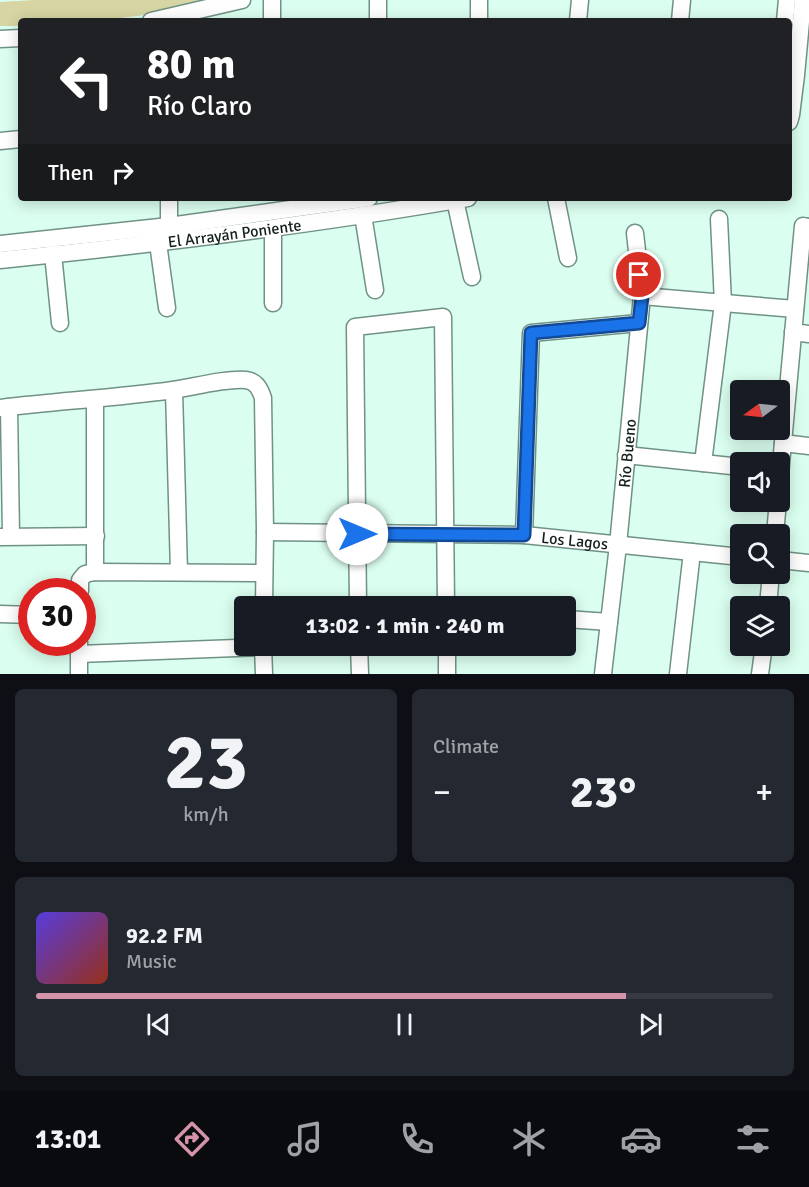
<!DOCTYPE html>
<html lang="en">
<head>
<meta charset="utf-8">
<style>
  body { margin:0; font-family:Signika,sans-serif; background:#242831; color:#f1f3f6; height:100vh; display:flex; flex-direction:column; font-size:22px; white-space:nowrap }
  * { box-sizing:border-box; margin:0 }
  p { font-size:20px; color:#9ea1a6 }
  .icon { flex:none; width:33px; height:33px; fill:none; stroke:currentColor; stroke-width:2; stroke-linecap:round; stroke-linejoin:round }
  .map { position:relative; height:674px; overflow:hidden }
  .sheet { display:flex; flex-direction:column; gap:15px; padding:15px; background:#0d0f14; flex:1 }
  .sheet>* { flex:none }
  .banner { position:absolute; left:18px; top:18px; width:774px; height:183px; border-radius:6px; box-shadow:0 3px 15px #0003; background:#202124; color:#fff; overflow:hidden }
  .needle { width:39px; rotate:255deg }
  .tools { position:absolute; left:730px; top:380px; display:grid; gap:12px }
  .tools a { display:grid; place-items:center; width:60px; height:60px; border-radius:6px; background:#171b24; box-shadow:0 3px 15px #0003; font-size:30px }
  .speed { position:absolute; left:18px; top:578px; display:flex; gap:12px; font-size:30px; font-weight:700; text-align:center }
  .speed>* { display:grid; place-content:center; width:78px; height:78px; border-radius:50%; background:#171b24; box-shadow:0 3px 15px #0003; line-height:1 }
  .speed .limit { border:9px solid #d22; background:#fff; color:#111 }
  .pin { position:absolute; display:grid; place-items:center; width:51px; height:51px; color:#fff; margin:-26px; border:3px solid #fff; border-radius:50%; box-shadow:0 2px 6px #0007 }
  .me { position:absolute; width:66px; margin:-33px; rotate:90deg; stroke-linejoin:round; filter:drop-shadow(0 0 4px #0008) }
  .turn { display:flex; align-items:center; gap:21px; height:126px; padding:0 30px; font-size:27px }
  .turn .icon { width:78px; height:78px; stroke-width:2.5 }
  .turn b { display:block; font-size:42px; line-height:51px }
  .then { display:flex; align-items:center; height:57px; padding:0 30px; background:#0003; gap:12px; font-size:22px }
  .big { font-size:45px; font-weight:800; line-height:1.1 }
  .sheet .card { flex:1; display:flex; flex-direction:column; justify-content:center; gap:9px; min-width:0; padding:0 21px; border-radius:9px; background:#242831 }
  .sheet .dial { align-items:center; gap:0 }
  .dial b { font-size:78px; line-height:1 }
  .song { display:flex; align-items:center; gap:18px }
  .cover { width:72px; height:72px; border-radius:9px; background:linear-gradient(135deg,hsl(250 70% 55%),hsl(10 70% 35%)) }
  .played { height:6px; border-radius:3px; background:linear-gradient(90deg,#d493a9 80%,#363941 80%) }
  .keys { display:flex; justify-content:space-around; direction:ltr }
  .heat { display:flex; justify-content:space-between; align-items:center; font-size:33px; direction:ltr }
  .sheet .tiles { flex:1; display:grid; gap:15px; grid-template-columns:1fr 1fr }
  .card:last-child { grid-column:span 2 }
  .trip { position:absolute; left:234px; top:596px; width:342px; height:60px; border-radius:6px; background:#171b24; box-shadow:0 3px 15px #0003; font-weight:800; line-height:60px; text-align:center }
  .menu { display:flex; height:96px; justify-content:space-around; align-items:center; background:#090b0e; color:#9ea1a6 }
  .menu .icon { width:42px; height:42px }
  .menu .on { color:#d493a9 }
  .menu b { font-size:27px; color:#f1f3f6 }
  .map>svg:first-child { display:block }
</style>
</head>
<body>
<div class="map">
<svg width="809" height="674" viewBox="0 0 809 674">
  <rect width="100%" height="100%" fill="#dafeef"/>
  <!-- green -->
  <path fill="#d7d5a3" d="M 34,0 L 209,0 L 168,12 L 97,21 L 21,21 L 21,26 L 0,26 L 0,2 Z"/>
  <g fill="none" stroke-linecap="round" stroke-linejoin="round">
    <!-- street casing -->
    <g stroke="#709285" stroke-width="19">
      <g id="street">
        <path d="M 272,0 L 272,21"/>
        <path d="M 378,0 L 378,21"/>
        <path d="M 151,21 L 242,0"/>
        <path d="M 479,21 L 479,0"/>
        <path d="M 578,21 L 580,0"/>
        <path d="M 680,21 L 682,0"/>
        <path d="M 785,21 L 787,0"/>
        <path d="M 0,39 L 21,38"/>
        <path d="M 789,122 L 791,115 L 796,75 L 803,0"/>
        <path d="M 0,141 L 21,139"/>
        <path d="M 169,198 L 169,226"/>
        <path d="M 556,198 L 568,258"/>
        <path d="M 455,200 L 472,277"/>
        <path d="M 363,215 L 375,290"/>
        <path d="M 273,229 L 273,303"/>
        <path d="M 158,243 L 167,308"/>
        <path d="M 0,244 L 169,226 L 369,198"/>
        <path d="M 53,254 L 60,323"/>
        <path id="s1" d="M 0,260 C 157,244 313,225 468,198"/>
        <path d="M 642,296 L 795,309"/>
        <path d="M 793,332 L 809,334"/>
        <path d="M 174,390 L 179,572"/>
        <path d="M 9,407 L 11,536"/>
        <path d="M 0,408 C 58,401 116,398 173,390 C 193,387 227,378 246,380 C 256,381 260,389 263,398 L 265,532 L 264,606"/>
        <path d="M 783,443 L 809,446"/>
        <path d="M 626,455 L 741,467"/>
        <path d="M 703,463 L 723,303 L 719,219"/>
        <path d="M 780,475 L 803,226 L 809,227"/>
        <path id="s2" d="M 265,532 L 524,535 L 741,557"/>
        <path d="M 775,534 L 778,501"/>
        <path d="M 524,535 L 531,333 L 639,323"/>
        <path d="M 1,537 L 96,536"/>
        <path d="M 780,560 L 809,563"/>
        <path d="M 95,572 L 95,399"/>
        <path d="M 80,591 L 80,580 L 85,574 L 95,572 L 264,573"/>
        <path d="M 358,606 L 355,327 L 443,317 L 446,606"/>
        <path d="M 768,606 L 771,573"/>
        <path d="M 0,614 L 32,615"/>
        <path d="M 566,619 L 609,622"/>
        <path d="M 263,645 L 264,674"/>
        <path d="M 359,645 L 360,674"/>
        <path d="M 447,645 L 447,674"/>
        <path d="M 79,654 L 263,647"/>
        <path d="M 79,674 L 79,642"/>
        <path id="s3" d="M 603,674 L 618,545 L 642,296 L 635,233"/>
        <path d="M 678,674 L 692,552"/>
        <path d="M 760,674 L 764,645"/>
      </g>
    </g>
    <!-- street -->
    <use href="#street" stroke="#fff" stroke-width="16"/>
  </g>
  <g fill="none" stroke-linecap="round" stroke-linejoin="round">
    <!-- route casing -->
    <g stroke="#114b97" stroke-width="15">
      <path id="route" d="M 357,534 L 524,535 L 531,333 L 639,323 L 642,296 L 639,275"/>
    </g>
    <!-- route -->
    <use href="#route" stroke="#1a73e8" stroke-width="10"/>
  </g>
  <g text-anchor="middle" stroke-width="4.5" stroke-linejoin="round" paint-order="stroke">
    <!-- street labels -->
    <g font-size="16" fill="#14211c" stroke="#fff">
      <text dy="6" stroke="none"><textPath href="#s1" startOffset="236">El Arrayán Poniente</textPath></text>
      <text dy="6" stroke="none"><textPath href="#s3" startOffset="222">Río Bueno</textPath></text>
      <text dy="6" stroke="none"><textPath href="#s2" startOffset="310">Los Lagos</textPath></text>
    </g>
  </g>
</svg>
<div class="tools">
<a><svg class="needle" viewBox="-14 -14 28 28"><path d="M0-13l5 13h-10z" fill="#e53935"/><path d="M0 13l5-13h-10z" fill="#9ea1a6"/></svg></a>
<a><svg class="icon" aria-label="sound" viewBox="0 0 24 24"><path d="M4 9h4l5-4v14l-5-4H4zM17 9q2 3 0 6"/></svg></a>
<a><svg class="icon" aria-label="search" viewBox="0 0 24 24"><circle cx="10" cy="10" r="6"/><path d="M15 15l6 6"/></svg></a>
<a><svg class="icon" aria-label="layers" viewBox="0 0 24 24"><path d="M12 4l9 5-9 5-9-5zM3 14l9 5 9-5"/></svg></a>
</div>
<div class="speed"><div class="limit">30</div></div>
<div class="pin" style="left:639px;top:275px;background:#d93025"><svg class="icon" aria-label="arrive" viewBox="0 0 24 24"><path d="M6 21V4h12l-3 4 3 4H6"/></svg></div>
<svg class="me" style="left:357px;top:534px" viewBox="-20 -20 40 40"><circle r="19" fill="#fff"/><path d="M0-13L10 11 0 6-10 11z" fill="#1a73e8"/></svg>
<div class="trip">13:02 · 1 min · 240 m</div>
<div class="banner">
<div class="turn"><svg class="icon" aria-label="left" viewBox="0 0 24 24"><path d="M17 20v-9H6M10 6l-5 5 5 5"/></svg><div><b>80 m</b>Río Claro</div></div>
<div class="then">Then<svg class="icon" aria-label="right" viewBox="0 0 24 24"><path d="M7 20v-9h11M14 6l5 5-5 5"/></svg></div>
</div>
</div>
<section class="sheet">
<div class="tiles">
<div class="card dial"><b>23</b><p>km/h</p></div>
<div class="card"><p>Climate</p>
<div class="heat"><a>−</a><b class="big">23°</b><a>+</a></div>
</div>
<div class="card">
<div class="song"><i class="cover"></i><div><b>92.2 FM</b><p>Music</p></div></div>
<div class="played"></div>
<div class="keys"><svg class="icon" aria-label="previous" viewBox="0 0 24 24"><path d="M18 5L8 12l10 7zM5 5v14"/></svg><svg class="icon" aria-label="pause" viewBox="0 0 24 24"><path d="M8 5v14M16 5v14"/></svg><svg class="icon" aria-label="next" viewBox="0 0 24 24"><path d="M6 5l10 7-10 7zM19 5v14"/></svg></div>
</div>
</div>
</section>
<nav class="menu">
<b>13:01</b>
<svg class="icon on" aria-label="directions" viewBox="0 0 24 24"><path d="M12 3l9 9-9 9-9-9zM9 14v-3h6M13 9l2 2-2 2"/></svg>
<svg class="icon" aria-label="music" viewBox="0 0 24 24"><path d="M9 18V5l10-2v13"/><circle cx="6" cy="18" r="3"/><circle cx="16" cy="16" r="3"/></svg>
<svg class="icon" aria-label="phone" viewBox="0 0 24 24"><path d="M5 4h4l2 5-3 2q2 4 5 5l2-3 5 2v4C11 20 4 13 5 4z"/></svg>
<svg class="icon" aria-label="climate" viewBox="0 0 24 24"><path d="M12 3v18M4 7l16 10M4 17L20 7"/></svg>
<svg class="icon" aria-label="car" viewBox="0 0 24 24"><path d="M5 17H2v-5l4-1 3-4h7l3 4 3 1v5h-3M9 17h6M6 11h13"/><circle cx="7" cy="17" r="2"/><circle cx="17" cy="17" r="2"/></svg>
<svg class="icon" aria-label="filters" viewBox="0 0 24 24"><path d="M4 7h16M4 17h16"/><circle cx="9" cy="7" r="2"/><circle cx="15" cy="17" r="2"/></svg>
</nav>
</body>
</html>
